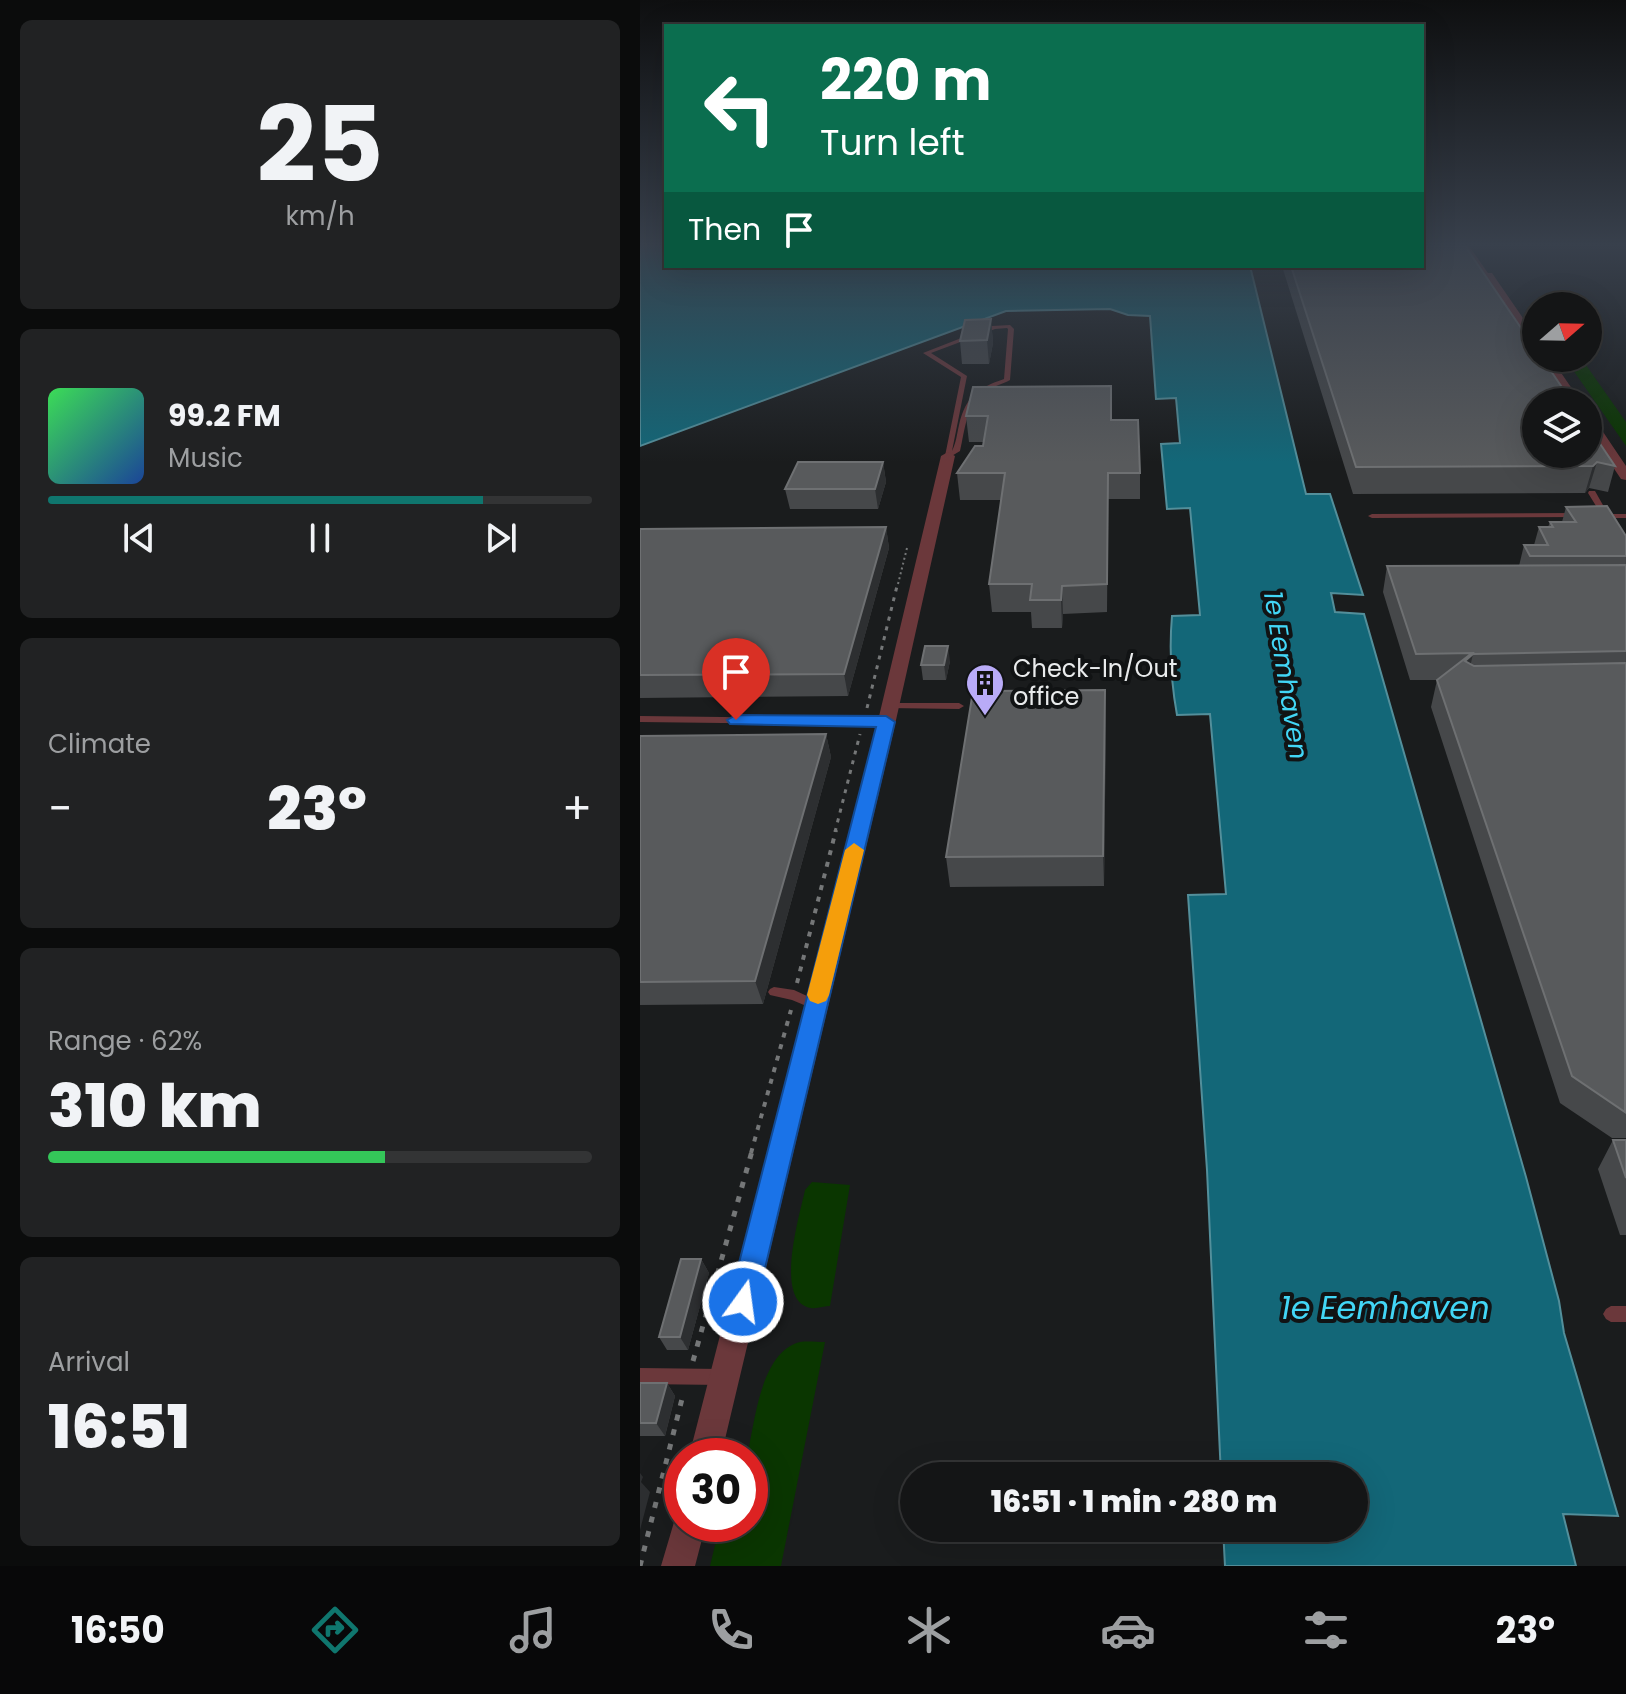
<!DOCTYPE html>
<html lang="en">
<head>
<meta charset="utf-8">
<style>
  body { margin:0; font-family:Poppins,sans-serif; background:#212223; color:#f1f3f6; height:100vh; display:flex; flex-direction:column; font-size:30px; white-space:nowrap }
  * { box-sizing:border-box; margin:0 }
  p { font-size:26px; color:#9d9fa1 }
  .icon { flex:none; width:44px; height:44px; fill:none; stroke:currentColor; stroke-width:2; stroke-linecap:round; stroke-linejoin:round }
  .map { position:relative; flex:1; overflow:hidden }
  .panel { display:flex; flex-direction:column; gap:20px; padding:20px; background:#0b0c0c; width:640px }
  .panel>* { flex:none }
  .banner { position:absolute; left:24px; top:24px; width:760px; height:244px; border-radius:0px; box-shadow:0 8px 32px #0002,0 0 0 2px #333435; background:#0b6e4f; color:#fff; overflow:hidden }
  .needle { width:52px; rotate:70deg }
  .tools { position:absolute; left:882px; top:292px; display:grid; gap:16px }
  .tools a { display:grid; place-items:center; width:80px; height:80px; border-radius:50%; background:#141516; box-shadow:0 8px 32px #0002,0 0 0 2px #333435; font-size:40px }
  .speed { position:absolute; left:24px; top:1438px; display:flex; gap:16px; font-size:40px; font-weight:700; text-align:center }
  .speed>* { display:grid; place-content:center; width:104px; height:104px; border-radius:50%; background:#141516; box-shadow:0 8px 32px #0002,0 0 0 2px #333435; line-height:1 }
  .speed .limit { border:12px solid #d22; background:#fff; color:#111 }
  .pin { position:absolute; display:grid; place-items:center; width:68px; height:68px; color:#fff; margin:-82px -34px; border-radius:50% 50% 50% 0; rotate:-45deg; box-shadow:0 0 8px #0007 }
  .pin .icon { rotate:45deg }
  .me { position:absolute; width:88px; margin:-44px; rotate:14deg; stroke-linejoin:round; filter:drop-shadow(0 0 6px #0008) }
  .turn { display:flex; align-items:center; gap:28px; height:168px; padding:0 24px; font-size:36px }
  .turn .icon { width:104px; height:104px; stroke-width:2.5 }
  .turn b { display:block; font-size:56px; line-height:68px }
  .then { display:flex; align-items:center; height:76px; padding:0 24px; background:#0003; gap:16px; font-size:30px }
  .big { font-size:60px; font-weight:800; line-height:1.1 }
  .panel .tile { flex:1; display:flex; flex-direction:column; justify-content:center; gap:12px; min-width:0; padding:0 28px; border-radius:12px; background:#212223 }
  .panel .dial { align-items:center; gap:0 }
  .dial b { font-size:104px; line-height:1 }
  .song { display:flex; align-items:center; gap:24px }
  .cover { width:96px; height:96px; border-radius:12px; background:linear-gradient(135deg,hsl(130 70% 55%),hsl(220 70% 35%)) }
  .played { height:8px; border-radius:4px; background:linear-gradient(90deg,#0f766e 80%,#333435 80%) }
  .keys { display:flex; justify-content:space-around; direction:ltr }
  .heat { display:flex; justify-content:space-between; align-items:center; font-size:44px; direction:ltr }
  .charge { height:12px; border-radius:6px; background:linear-gradient(90deg,#34c759 62%,#333435 0) }
  .trip { position:absolute; left:260px; top:1462px; width:468px; height:80px; border-radius:40px; background:#141516; box-shadow:0 8px 32px #0002,0 0 0 2px #333435; font-weight:800; line-height:80px; text-align:center }
  .menu { display:flex; height:128px; justify-content:space-around; align-items:center; background:#080809; color:#9d9fa1 }
  .menu .icon { width:56px; height:56px }
  .menu .on { color:#0f766e }
  .menu b { font-size:36px; color:#f1f3f6 }
  main { display:flex; flex:1; min-height:0 }
  .map>svg:first-child { display:block }
</style>
</head>
<body>
<main>
<section class="panel">
<div class="tile dial"><b>25</b><p>km/h</p></div>
<div class="tile">
<div class="song"><i class="cover"></i><div><b>99.2 FM</b><p>Music</p></div></div>
<div class="played"></div>
<div class="keys"><svg class="icon" aria-label="previous" viewBox="0 0 24 24"><path d="M18 5L8 12l10 7zM5 5v14"/></svg><svg class="icon" aria-label="pause" viewBox="0 0 24 24"><path d="M8 5v14M16 5v14"/></svg><svg class="icon" aria-label="next" viewBox="0 0 24 24"><path d="M6 5l10 7-10 7zM19 5v14"/></svg></div>
</div>
<div class="tile"><p>Climate</p>
<div class="heat"><a>−</a><b class="big">23°</b><a>+</a></div>
</div>
<div class="tile"><p>Range · 62%</p><b class="big">310 km</b><div class="charge"></div></div>
<div class="tile"><p>Arrival</p><b class="big">16:51</b></div>
</section>
<div class="map">
<svg width="986" height="1566" viewBox="0 0 986 1566">
  <rect width="100%" height="100%" fill="#1a1c1d"/>
  <!-- green -->
  <path fill="#0a3600" d="M 926,360 L 941,360 L 946,365 L 986,422 L 986,446 Z
    M 172,1182 L 210,1185 L 190,1306 C 185,1306 177,1309 171,1308 C 133,1302 160,1214 165,1190 Z
    M 185,1342 L 141,1566 L 70,1566 L 80,1524 L 110,1524 L 110,1456 L 107,1456 C 115,1423 120,1352 160,1342 C 167,1341 177,1342 185,1342 Z"/>
  <!-- water -->
  <path fill="#136778" stroke="#538f9b" stroke-width="2" d="M 0,243 L 26,243 L 26,266 L 610,266 L 666,494 L 690,494 L 723,595 L 691,593 L 695,612 L 724,614 L 886,1177 L 919,1301 L 924,1333 L 978,1516 L 923,1514 L 936,1566 L 585,1566 L 583,1528 L 714,1528 L 714,1476 L 581,1476 L 567,1170 L 548,895 L 586,894 L 570,714 L 537,715 C 531,682 529,650 532,616 L 560,615 L 550,508 L 527,509 L 521,444 L 540,443 L 536,398 L 516,399 L 510,316 L 488,315 L 470,309 L 366,311 L 0,446 Z"/>
  <g fill="none" stroke-linecap="round" stroke-linejoin="round">
    <!-- path-far3 -->
    <path stroke="#757778" stroke-width="2" stroke-dasharray="2 3" stroke-linecap="butt" d="M 258,584 L 267,548"/>
    <!-- path-far2 -->
    <path stroke="#757778" stroke-width="3" stroke-dasharray="4 6" stroke-linecap="butt" d="M 227,708 L 258,582
      M 195,832 L 220,734"/>
    <!-- path-far1 -->
    <path stroke="#757778" stroke-width="4" stroke-dasharray="5 7" stroke-linecap="butt" d="M 157,983 L 196,830
      M 111,1153 L 151,1010"/>
    <!-- path -->
    <path stroke="#757778" stroke-width="5" stroke-dasharray="6 9" stroke-linecap="butt" d="M 53,1361 L 112,1151
      M 0,1566 L 43,1395"/>
    <!-- lane -->
    <path fill="#6b383b" fill-rule="evenodd" d="M 823,243 L 827,243 L 850,276 L 846,276 Z
      M 370,325 L 374,329 L 370,380 C 363,384 353,386 346,391 C 326,404 325,430 320,451 L 310,457 L 306,457 L 305,456 L 321,377 L 283,353 L 352,326 ZM 367,328 L 368,329 L 364,379 C 338,388 326,396 319,425 C 317,434 316,443 312,451 L 327,376 L 291,353 L 355,329 Z
      M 949,491 L 955,491 L 968,514 L 986,514 L 986,518 L 957,518 L 957,514 L 961,514 L 948,493 Z
      M 936,513 L 939,513 L 939,517 L 732,518 L 728,516 L 732,514 Z
      M 250,703 L 319,703 L 324,706 L 319,709 L 247,708 L 245,706 Z
      M 0,716 L 246,719 L 251,722 L 246,725 L 0,722 Z
      M 134,987 L 154,990 L 180,1002 L 182,1005 L 180,1008 L 176,1010 L 152,1000 L 130,995 L 128,992 L 130,989 Z
      M 971,1306 L 986,1306 L 986,1322 L 971,1322 L 966,1319 L 963,1314 L 966,1309 Z
      M 0,1368 L 82,1369 L 88,1371 L 90,1377 L 88,1383 L 82,1385 L 0,1384 Z"/>
    <!-- street -->
    <path fill="#6b383b" fill-rule="evenodd" d="M 844,273 L 852,273 L 896,337 L 896,348 L 890,345 L 843,275 Z
      M 899,358 L 911,358 L 941,402 L 929,402 Z
      M 948,416 L 953,417 L 986,466 L 986,480 L 981,479 L 948,430 Z
      M 308,452 L 315,456 L 254,729 L 81,1456 L 49,1456 L 236,729 L 301,456 Z
      M 42,1510 L 42,1524 L 66,1524 L 55,1566 L 21,1566 L 37,1512 Z"/>
  </g>
  <!-- wall -->
  <path fill="#46484a" d="M 642,266 L 782,266 L 948,454 L 975,466 L 968,492 L 949,488 L 945,493 L 713,494 Z
    M 351,319 L 353,343 L 349,364 L 322,364 L 320,341 Z
    M 326,416 L 471,420 L 500,473 L 500,499 L 468,499 L 467,612 L 423,614 L 422,628 L 392,628 L 391,612 L 352,612 L 349,584 L 362,500 L 320,500 L 317,473 L 343,446 L 343,442 L 329,442 Z
    M 243,462 L 246,482 L 238,509 L 150,509 L 145,489 Z
    M 926,507 L 986,536 L 986,1138 L 972,1138 L 920,1103 L 791,707 L 797,680 L 770,680 L 743,592 L 747,566 L 879,566 L 884,545 L 894,545 L 899,527 L 908,527 L 910,522 L 922,522 Z
    M 246,527 L 249,548 L 208,696 L 0,698 L 0,529 Z
    M 310,661 L 306,680 L 283,680 L 281,665 Z
    M 354,685 L 354,691 L 466,720 L 464,886 L 310,887 L 306,857 Z
    M 186,734 L 191,757 L 123,1004 L 0,1005 L 0,736 Z
    M 973,1140 L 986,1140 L 986,1235 L 980,1235 L 958,1169 Z
    M 61,1259 L 69,1273 L 48,1350 L 27,1350 L 19,1337 Z
    M 0,1383 L 27,1383 L 35,1396 L 25,1436 L 0,1436 Z"/>
  <!-- shaded-wall -->
  <path fill="#2d2f31" d="M 351,319 L 353,343 L 349,364 L 347,340 Z
    M 243,462 L 246,482 L 238,509 L 235,489 Z
    M 957,462 L 949,488 L 945,493 L 953,466 Z
    M 246,527 L 249,548 L 208,696 L 204,674 Z
    M 422,586 L 423,614 L 422,628 L 421,600 Z
    M 308,646 L 310,661 L 306,680 L 304,665 Z
    M 833,654 L 827,681 L 825,661 Z
    M 465,690 L 466,720 L 464,886 L 463,856 Z
    M 186,734 L 191,757 L 123,1004 L 115,981 Z
    M 61,1259 L 69,1273 L 48,1350 L 40,1337 Z
    M 27,1383 L 35,1396 L 25,1436 L 16,1423 Z
    M 0,1473 L 3,1477 L 1,1482 L 10,1492 L 0,1530 Z"/>
  <!-- building -->
  <path fill="#585a5c" stroke="#6e7072" stroke-width="2" d="M 782,243 L 823,243 L 896,350 L 896,358 L 902,358 L 932,402 L 896,402 L 896,454 L 948,454 L 948,426 L 975,466 L 957,462 L 953,466 L 716,467 L 651,266 L 782,266 Z
    M 351,319 L 347,340 L 320,341 L 325,320 Z
    M 471,386 L 471,420 L 498,420 L 500,473 L 468,473 L 467,584 L 422,586 L 421,600 L 390,600 L 392,584 L 349,584 L 365,473 L 317,473 L 335,446 L 343,446 L 348,416 L 326,416 L 333,387 Z
    M 158,462 L 243,462 L 235,489 L 145,489 Z
    M 967,506 L 986,536 L 986,556 L 890,556 L 884,545 L 908,545 L 899,527 L 913,527 L 910,522 L 936,522 L 926,507 Z
    M 246,527 L 204,674 L 0,675 L 0,529 Z
    M 986,565 L 986,651 L 833,654 L 825,661 L 834,666 L 986,663 L 985,1112 L 932,1076 L 797,680 L 832,653 L 776,654 L 747,566 Z
    M 285,646 L 308,646 L 304,665 L 281,665 Z
    M 334,685 L 354,685 L 353,691 L 465,690 L 463,856 L 306,857 Z
    M 186,734 L 115,981 L 0,982 L 0,736 Z
    M 973,1140 L 986,1140 L 986,1178 Z
    M 41,1259 L 61,1259 L 40,1337 L 19,1337 Z
    M 0,1383 L 27,1383 L 16,1423 L 0,1423 Z"/>
  <!-- sky -->
  <linearGradient id="sky" x2="0" y2="1"><stop stop-color="#0e0f10"/><stop offset="0.53" stop-color="#38404c"/><stop offset="1" stop-color="#38404c" stop-opacity="0"/></linearGradient>
  <rect width="986" height="462" fill="url(#sky)"/>
  <!-- route -->
  <path fill="#1a73e8" stroke="#114b97" stroke-width="2" d="M 96,715 L 246,716 L 255,722 L 117,1302 L 113,1312 L 103,1316 L 93,1312 L 89,1302 L 236,727 L 90,724 L 87,720 Z"/>
  <!-- slow -->
  <path fill="#f59e0b" d="M 214,843 L 224,850 L 189,995 L 186,1001 L 178,1004 L 170,1001 L 167,995 L 205,850 Z"/>
  <!-- icons -->
  <defs>
    <g id="building-pin" transform="scale(2)"><path d="M0 17L-7.5 6A9.5 9.5 0 1 1 7.5 6Z" fill="#b9abf7" stroke="#111314"/><path d="M-4-6H4V6H1V3H-1V6H-4ZM-2.5-4.3h1.7v1.8h-1.7ZM.8-4.3h1.7v1.8H.8ZM-2.5-1h1.7V.8h-1.7ZM.8-1h1.7V.8H.8Z" fill="#111"/></g>
  </defs>
  <g fill-rule="evenodd">
    <use href="#building-pin" x="345" y="683"/>
  </g>
  <g text-anchor="middle" stroke-width="8" stroke-linejoin="round" paint-order="stroke">
    <!-- poi labels -->
    <g font-size="24" fill="#e9ebec" stroke="#111314" text-anchor="start">
      <text x="373" y="677">Check-In/Out<tspan x="373" dy="28">office</tspan></text>
    </g>
    <!-- water labels -->
    <g font-size="26" font-style="italic" fill="#42d6f6" stroke="#111314">
      <text transform="translate(646 675) rotate(81)" y="9">1e Eemhaven</text>
    </g>
    <!-- near-water labels -->
    <g font-size="32" font-style="italic" fill="#42d6f6" stroke="#111314">
      <text x="745" y="1319">1e Eemhaven</text>
    </g>
  </g>
</svg>
<div class="tools">
<a><svg class="needle" viewBox="-14 -14 28 28"><path d="M0-13l5 13h-10z" fill="#e53935"/><path d="M0 13l5-13h-10z" fill="#9d9fa1"/></svg></a>
<a><svg class="icon" aria-label="layers" viewBox="0 0 24 24"><path d="M12 4l9 5-9 5-9-5zM3 14l9 5 9-5"/></svg></a>
</div>
<div class="speed"><div class="limit">30</div></div>
<div class="pin" style="left:96px;top:720px;background:#d93025"><svg class="icon" aria-label="arrive" viewBox="0 0 24 24"><path d="M6 21V4h12l-3 4 3 4H6"/></svg></div>
<svg class="me" style="left:103px;top:1302px" viewBox="-20 -20 40 40"><circle r="17" fill="#1a73e8" stroke="#fff" stroke-width="3"/><path d="M0-11L8 9 0 5-8 9z" fill="#fff"/></svg>
<div class="trip">16:51 · 1 min · 280 m</div>
<div class="banner">
<div class="turn"><svg class="icon" aria-label="left" viewBox="0 0 24 24"><path d="M17 20v-9H6M10 6l-5 5 5 5"/></svg><div><b>220 m</b>Turn left</div></div>
<div class="then">Then<svg class="icon" aria-label="arrive" viewBox="0 0 24 24"><path d="M6 21V4h12l-3 4 3 4H6"/></svg></div>
</div>
</div>
</main>
<nav class="menu">
<b>16:50</b>
<svg class="icon on" aria-label="directions" viewBox="0 0 24 24"><path d="M12 3l9 9-9 9-9-9zM9 14v-3h6M13 9l2 2-2 2"/></svg>
<svg class="icon" aria-label="music" viewBox="0 0 24 24"><path d="M9 18V5l10-2v13"/><circle cx="6" cy="18" r="3"/><circle cx="16" cy="16" r="3"/></svg>
<svg class="icon" aria-label="phone" viewBox="0 0 24 24"><path d="M5 4h4l2 5-3 2q2 4 5 5l2-3 5 2v4C11 20 4 13 5 4z"/></svg>
<svg class="icon" aria-label="climate" viewBox="0 0 24 24"><path d="M12 3v18M4 7l16 10M4 17L20 7"/></svg>
<svg class="icon" aria-label="car" viewBox="0 0 24 24"><path d="M5 17H2v-5l4-1 3-4h7l3 4 3 1v5h-3M9 17h6M6 11h13"/><circle cx="7" cy="17" r="2"/><circle cx="17" cy="17" r="2"/></svg>
<svg class="icon" aria-label="filters" viewBox="0 0 24 24"><path d="M4 7h16M4 17h16"/><circle cx="9" cy="7" r="2"/><circle cx="15" cy="17" r="2"/></svg>
<b>23°</b>
</nav>
</body>
</html>
